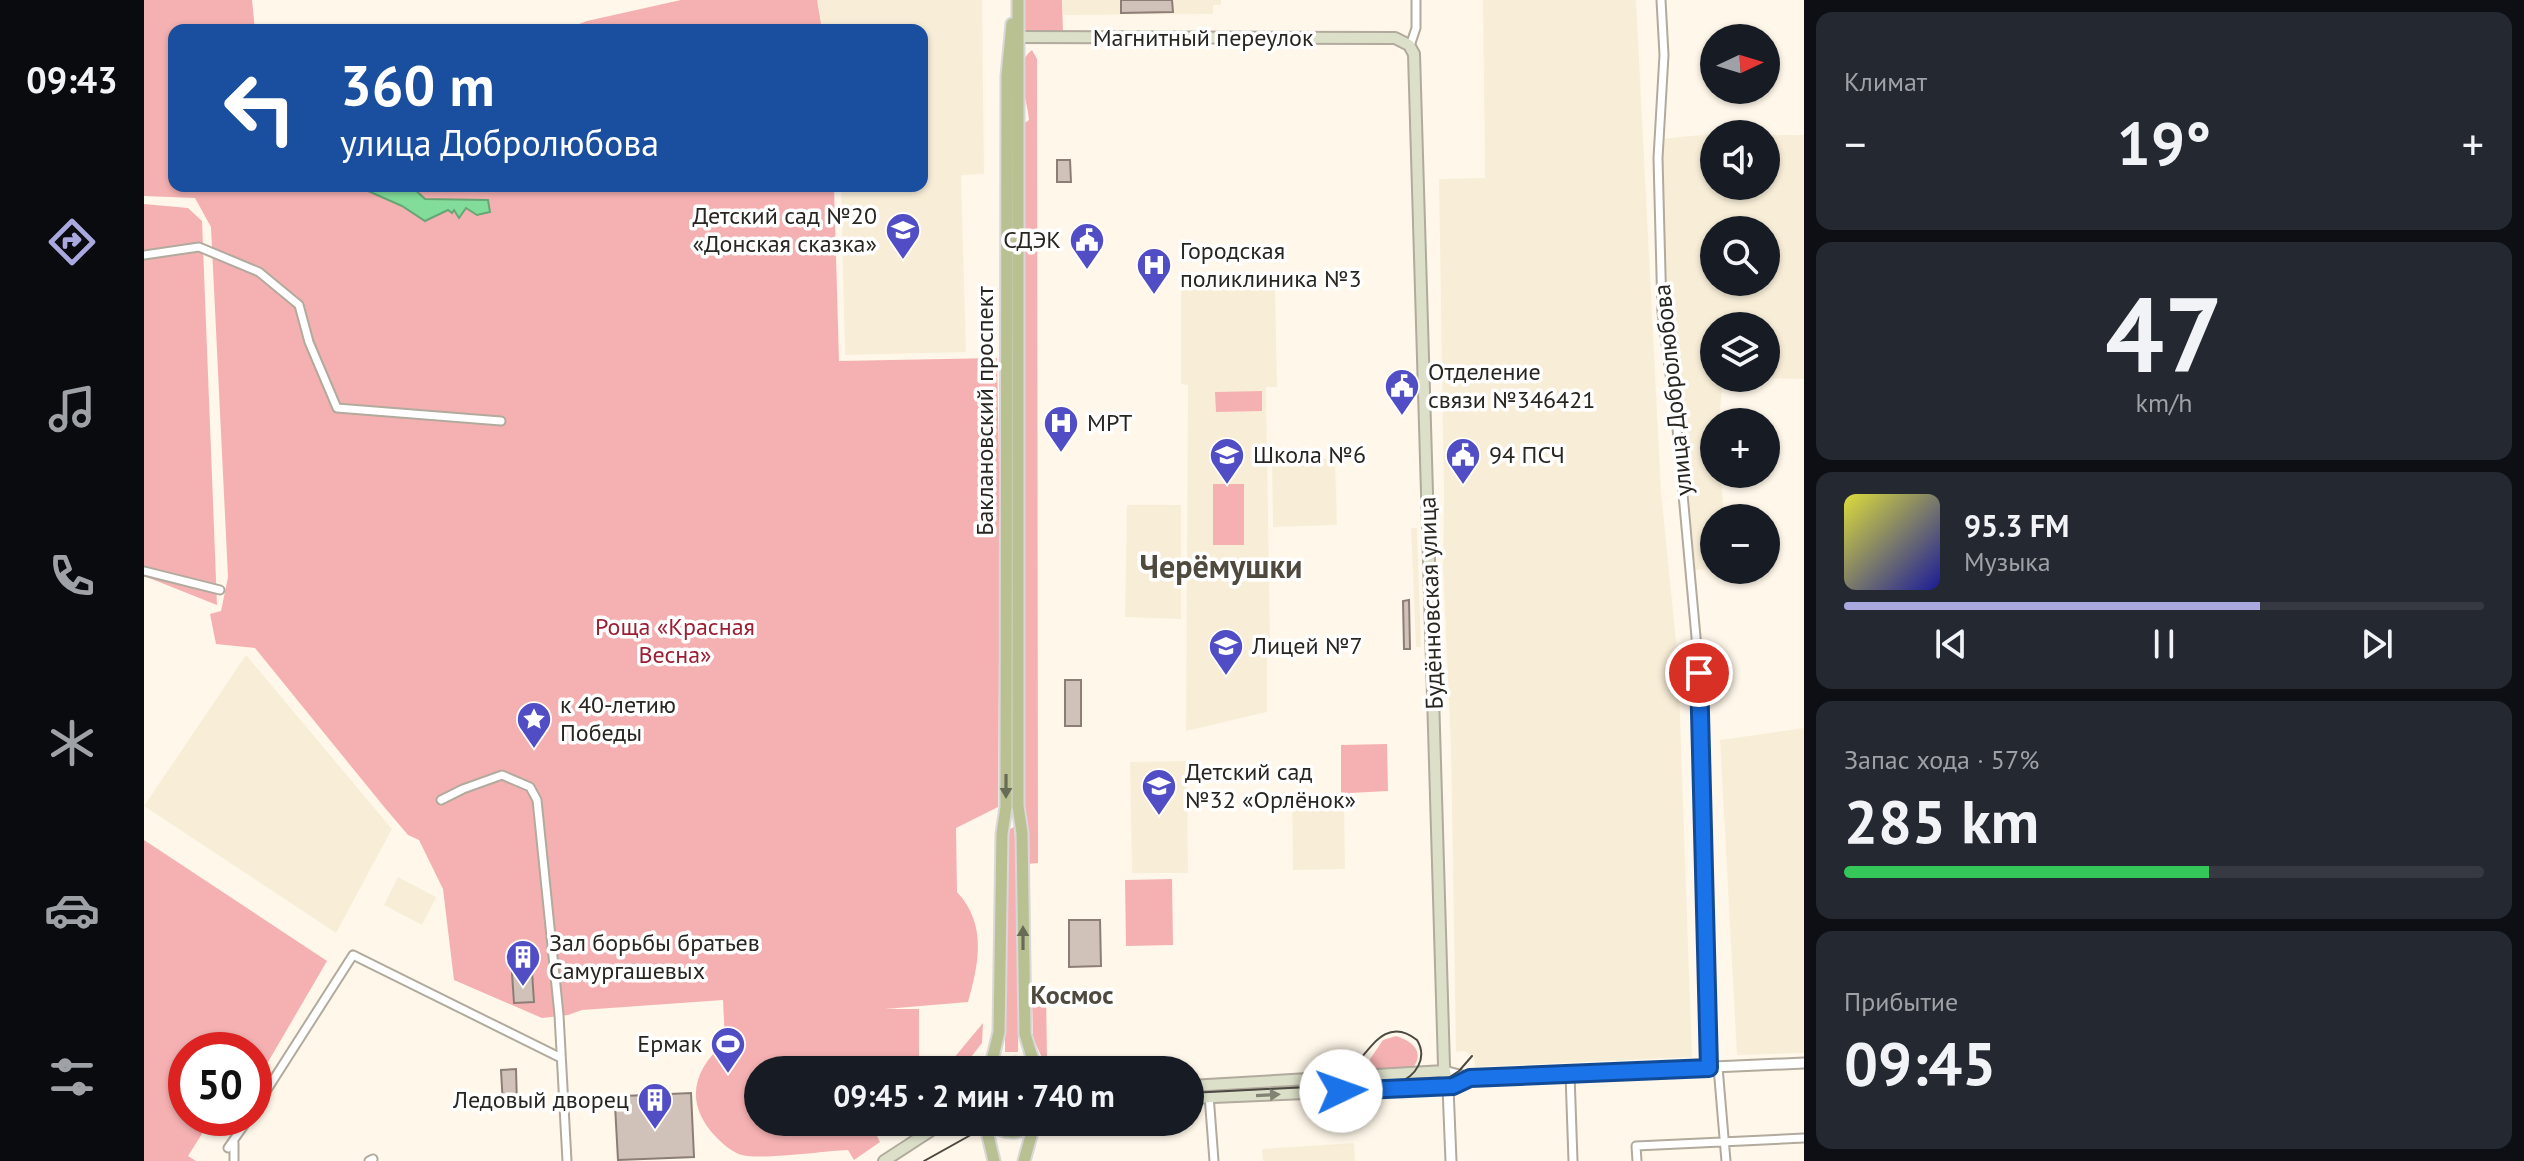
<!DOCTYPE html>
<html lang="ru">
<head>
<meta charset="utf-8">
<style>
  body { margin:0; font-family:"PT Sans",sans-serif; background:#242831; color:#f1f3f6; height:100vh; display:flex; flex-direction:column; font-size:30px; white-space:nowrap }
  * { box-sizing:border-box; margin:0 }
  p { font-size:26px; color:#9ea1a6 }
  .icon { flex:none; width:44px; height:44px; fill:none; stroke:currentColor; stroke-width:2; stroke-linecap:round; stroke-linejoin:round }
  .map { position:relative; flex:1; overflow:hidden }
  .sheet { display:flex; flex-direction:column; gap:12px; padding:12px; background:#0d0f14; width:720px }
  .sheet>* { flex:none }
  .top-card { position:absolute; left:24px; top:24px; width:760px; height:168px; border-radius:16px; box-shadow:0 2px 6px #0004; background:#1a4fa0; color:#fff; overflow:hidden }
  .needle { width:52px; rotate:86deg }
  .controls { position:absolute; left:1556px; top:24px; display:grid; gap:16px }
  .controls a { display:grid; place-items:center; width:80px; height:80px; border-radius:50%; background:#171b24; box-shadow:0 2px 6px #0004; font-size:40px }
  .speed { position:absolute; left:24px; top:1032px; display:flex; gap:16px; font-size:40px; font-weight:700; text-align:center }
  .speed>* { display:grid; place-content:center; width:104px; height:104px; border-radius:50%; background:#171b24; box-shadow:0 2px 6px #0004; line-height:1 }
  .speed .limit { border:12px solid #d22; background:#fff; color:#111 }
  .pin { position:absolute; display:grid; place-items:center; width:68px; height:68px; color:#fff; margin:-34px; border:4px solid #fff; border-radius:50%; box-shadow:0 2px 8px #0007 }
  .me { position:absolute; width:88px; margin:-44px; rotate:87deg; stroke-linejoin:round; filter:drop-shadow(0 0 6px #0008) }
  .turn { display:flex; align-items:center; gap:28px; height:168px; padding:0 40px; font-size:36px }
  .turn .icon { width:104px; height:104px; stroke-width:2.5 }
  .turn b { display:block; font-size:56px; line-height:68px }
  .big { font-size:60px; font-weight:700; line-height:1.1 }
  .sheet .tile { flex:1; display:flex; flex-direction:column; justify-content:center; gap:12px; min-width:0; padding:0 28px; border-radius:16px; background:#242831 }
  .sheet .dial { align-items:center; gap:0 }
  .dial b { font-size:104px; line-height:1 }
  .song { display:flex; align-items:center; gap:24px }
  .cover { width:96px; height:96px; border-radius:12px; background:linear-gradient(135deg,hsl(60 70% 55%),hsl(240 70% 35%)) }
  .played { height:8px; border-radius:4px; background:linear-gradient(90deg,#a9a9e0 65%,#363941 65%) }
  .keys { display:flex; justify-content:space-around; direction:ltr }
  .heat { display:flex; justify-content:space-between; align-items:center; font-size:44px; direction:ltr }
  .charge { height:12px; border-radius:6px; background:linear-gradient(90deg,#34c759 57%,#363941 0) }
  .trip { position:absolute; left:600px; top:1056px; width:460px; height:80px; border-radius:40px; background:#171b24; box-shadow:0 2px 6px #0004; font-weight:700; line-height:80px; text-align:center }
  main { display:flex; flex:1; min-height:0 }
  .dock { display:flex; flex-direction:column; width:144px; justify-content:space-around; align-items:center; background:#090b0e; color:#9ea1a6 }
  .dock .icon { width:56px; height:56px }
  .dock .active { color:#a9a9e0 }
  .dock b { font-size:36px; color:#f1f3f6 }
  .map>svg:first-child { display:block }
</style>
</head>
<body>
<main>
<nav class="dock">
<b>09:43</b>
<svg class="icon active" aria-label="directions" viewBox="0 0 24 24"><path d="M12 3l9 9-9 9-9-9zM9 14v-3h6M13 9l2 2-2 2"/></svg>
<svg class="icon" aria-label="music" viewBox="0 0 24 24"><path d="M9 18V5l10-2v13"/><circle cx="6" cy="18" r="3"/><circle cx="16" cy="16" r="3"/></svg>
<svg class="icon" aria-label="phone" viewBox="0 0 24 24"><path d="M5 4h4l2 5-3 2q2 4 5 5l2-3 5 2v4C11 20 4 13 5 4z"/></svg>
<svg class="icon" aria-label="climate" viewBox="0 0 24 24"><path d="M12 3v18M4 7l16 10M4 17L20 7"/></svg>
<svg class="icon" aria-label="car" viewBox="0 0 24 24"><path d="M5 17H2v-5l4-1 3-4h7l3 4 3 1v5h-3M9 17h6M6 11h13"/><circle cx="7" cy="17" r="2"/><circle cx="17" cy="17" r="2"/></svg>
<svg class="icon" aria-label="filters" viewBox="0 0 24 24"><path d="M4 7h16M4 17h16"/><circle cx="9" cy="7" r="2"/><circle cx="15" cy="17" r="2"/></svg>
</nav>
<div class="map">
<svg width="1660" height="1161" viewBox="0 0 1660 1161">
  <rect width="100%" height="100%" fill="#fff7e9"/>
  <!-- built -->
  <path fill="#f8eed8" fill-rule="evenodd" d="M 667,0 L 838,0 L 840,174 L 817,175 L 822,352 L 701,355 L 697,186 L 778,186 L 778,30 L 675,30 Z
    M 919,0 L 1077,0 L 1077,5 L 1069,5 L 1069,14 L 919,15 Z
    M 1339,0 L 1492,0 L 1517,491 L 1534,661 L 1548,1057 L 1331,1067 L 1330,1057 L 1321,1051 L 1312,1052 L 1307,747 L 1299,569 L 1300,495 L 1295,179 L 1341,178 Z
    M 1596,131 L 1612,134 L 1570,134 L 1570,186 L 1622,186 L 1622,135 L 1660,135 L 1660,379 L 1617,378 L 1622,378 L 1622,326 L 1570,326 L 1570,378 L 1579,378 L 1575,422 L 1570,422 L 1570,474 L 1577,474 L 1580,518 L 1570,518 L 1570,569 L 1551,570 L 1538,414 L 1523,307 L 1518,139 ZM 1570,230 L 1622,230 L 1622,282 L 1570,282 Z
    M 1037,287 L 1131,290 L 1133,387 L 1122,387 L 1126,640 L 1123,641 L 1123,712 L 1042,731 L 1044,385 L 1037,384 Z
    M 1191,458 L 1193,525 L 1129,527 L 1128,460 Z
    M 983,505 L 1037,505 L 1037,619 L 981,617 Z
    M 1267,528 L 1273,528 L 1277,647 L 1272,647 Z
    M 102,655 L 248,829 L 192,933 L 0,806 Z
    M 1660,728 L 1660,1053 L 1593,1055 L 1576,740 Z
    M 1043,761 L 1044,873 L 988,873 L 986,762 Z
    M 1200,801 L 1201,869 L 1149,870 L 1148,802 Z
    M 254,877 L 292,897 L 278,925 L 240,905 Z
    M 1210,1143 L 1211,1161 L 1119,1161 L 1118,1149 Z"/>
  <!-- green -->
  <path fill="#f5b1b2" d="M 0,0 L 108,0 L 111,30 L 30,30 L 30,186 L 690,186 L 695,361 L 853,358 L 856,520 L 854,807 L 812,828 L 813,892 C 843,924 835,963 824,1002 L 741,1009 L 775,1009 L 775,1070 L 614,1070 L 614,1122 L 766,1122 L 745,1136 L 740,1129 L 732,1134 L 736,1142 L 710,1160 L 704,1150 C 679,1151 619,1160 598,1155 C 589,1153 579,1144 573,1138 C 540,1104 548,1071 581,1042 L 579,1000 L 438,1010 L 424,1015 L 398,1018 L 310,980 L 299,889 L 275,840 L 264,835 L 241,808 L 111,648 L 72,644 L 66,614 L 77,611 L 84,577 L 67,227 L 51,198 L 0,196 Z
    M 537,0 L 673,0 L 678,30 L 419,30 L 443,21 Z
    M 879,0 L 918,0 L 919,33 L 882,31 L 879,22 Z
    M 888,50 L 893,59 L 894,863 L 883,864 L 884,833 L 879,809 L 879,124 L 885,120 C 884,101 868,64 888,50 Z
    M 0,204 L 44,208 L 58,221 L 73,605 L 0,576 Z
    M 1118,391 L 1118,411 L 1072,412 L 1071,392 Z
    M 1069,484 L 1100,484 L 1100,545 L 1069,545 Z
    M 1243,744 L 1244,791 L 1206,793 L 1206,796 L 1197,797 L 1197,745 Z
    M 870,827 L 875,885 L 874,1052 L 861,1052 L 862,831 Z
    M 0,840 L 183,961 L 110,1086 L 110,1050 L 42,1050 L 42,1118 L 68,1118 L 44,1156 L 52,1161 L 0,1161 Z
    M 1028,879 L 1029,945 L 982,946 L 981,880 Z
    M 902,992 L 903,1059 L 899,1060 L 889,1038 L 888,999 L 894,993 Z
    M 839,1023 L 838,1043 L 817,1070 L 810,1070 L 809,1059 Z
    M 1252,1036 C 1268,1041 1282,1052 1268,1069 L 1238,1071 L 1222,1065 L 1239,1040 Z"/>
  <!-- water -->
  <path fill="#82dd9a" stroke="#67a675" stroke-width="2" d="M 223,186 L 267,186 L 281,199 L 344,200 L 346,212 L 333,215 L 322,208 L 315,218 L 310,210 L 308,213 L 304,210 L 281,221 L 258,206 L 224,191 Z"/>
  <!-- building -->
  <path fill="#d1c2b9" stroke="#8c7e76" stroke-width="2" d="M 977,0 L 1028,0 L 1029,12 L 977,13 Z
    M 913,160 L 926,160 L 927,182 L 913,182 Z
    M 1265,600 L 1266,649 L 1260,649 L 1259,601 Z
    M 921,680 L 937,680 L 937,726 L 921,726 Z
    M 925,920 L 956,920 L 957,966 L 925,967 Z
    M 388,972 L 390,1002 L 370,1003 L 368,973 Z
    M 372,1069 L 373,1105 L 359,1106 L 357,1070 Z
    M 547,1093 L 550,1157 L 474,1160 L 471,1105 L 480,1096 Z"/>
  <g fill="none" stroke-linecap="round" stroke-linejoin="round">
    <!-- minor casing -->
    <g stroke="#b1aa9d" stroke-width="11">
      <path id="minor" d="M 1517,0 L 1520,55 L 1514,158 L 1518,312 L 1533,428 L 1558,703 L 1565,1068
        M 1266,46 L 1272,28 L 1272,0
        M 0,255 L 55,247 L 115,272 L 155,305 L 165,342 L 193,408 L 357,421
        M 0,571 L 76,590
        M 297,800 L 319,789 L 358,775 L 386,787 L 393,800 L 415,1015 L 423,1161
        M 1574,1067 L 1582,1161
        M 1426,1074 L 1429,1161
        M 1065,1095 L 1070,1161
        M 110,1110 L 209,955 L 417,1058
        M 84,1148 L 105,1118
        M 90,1161 L 90,1143
        M 225,1161 L 229,1159
        M 1493,1161 L 1492,1146 L 1660,1138"/>
    </g>
    <!-- tertiary casing -->
    <g stroke="#b1aa9d" stroke-width="13">
      <path id="tertiary" d="M 1300,1071 L 1326,1078 L 1660,1063
        M 1307,1161 L 1304,1087 L 1326,1078"/>
    </g>
    <!-- secondary casing -->
    <g stroke="#b1aa9d" stroke-width="14">
      <path id="secondary" d="M 867,37 L 1251,38 L 1265,45 L 1270,54 L 1300,1066 L 1304,1087 L 1046,1098
        M 1046,1086 L 1300,1071
        M 740,1161 L 800,1122"/>
    </g>
    <!-- primary casing -->
    <g stroke="#d8d8d7" stroke-width="15">
      <path id="primary" d="M 874,0 L 874,806 L 878,833 L 881,1034 L 892,1070
        M 846,1069 L 855,1032 L 858,834 L 862,807 L 863,76 L 868,24
        M 845,1070 L 871,1063 L 889,1070
        M 843,1122 C 859,1135 876,1136 893,1122
        M 841,1123 L 850,1161
        M 880,1161 L 890,1125"/>
    </g>
    <!-- minor -->
    <use href="#minor" stroke="#fff" stroke-width="7"/>
    <!-- tertiary -->
    <use href="#tertiary" stroke="#fff" stroke-width="9"/>
    <!-- secondary -->
    <use href="#secondary" stroke="#dce0c9" stroke-width="10"/>
    <!-- primary -->
    <use href="#primary" stroke="#b9c193" stroke-width="11"/>
    <!-- tram -->
    <path stroke="#4c4942" stroke-width="2" d="M 1191,1082 C 1219,1071 1234,1009 1273,1040 C 1284,1058 1272,1076 1254,1083
      M 1046,1093 L 1301,1080 L 1315,1071 L 1328,1056
      M 780,1161 L 850,1122"/>
  </g>
  <!-- one-way arrows -->
  <defs><path id="oneway-solid" d="M-6-.8H1V-3.2L6.5 0L1 3.2V.8H-6Z" transform="scale(2)"/></defs>
  <g fill="#696c54">
    <use href="#oneway-solid" transform="translate(862 786) rotate(90)"/>
    <use href="#oneway-solid" transform="translate(879 938) rotate(-90)"/>
  </g>
  <use fill="#828374" href="#oneway-solid" transform="translate(1124 1095) rotate(-3)"/>
  <g fill="none" stroke-linecap="round" stroke-linejoin="round">
    <!-- route casing -->
    <g stroke="#114b97" stroke-width="20">
      <path id="route" d="M 1197,1091 L 1309,1086 L 1326,1078 L 1565,1068 L 1555,673"/>
    </g>
    <!-- route -->
    <use href="#route" stroke="#1a73e8" stroke-width="14"/>
  </g>
  <!-- icons -->
  <defs>
    <g id="school-pin" transform="scale(1.8)"><path d="M0 17L-7.5 6A9.5 9.5 0 1 1 7.5 6Z" fill="#514ec5" stroke="#fff"/><path d="M0-5L7-2L0 1L-7-2ZM-4 1L0 2.5L4 1V4Q0 6-4 4Z" fill="#fff"/></g>
    <g id="civic-pin" transform="scale(1.8)"><path d="M0 17L-7.5 6A9.5 9.5 0 1 1 7.5 6Z" fill="#514ec5" stroke="#fff"/><path d="M-.6-6.5H3V-4.5H.6V-3L4-1V1h2V6H-6V1h2V-1L-.6-3ZM-1.2 2.5V6h2.4V2.5Z" fill="#fff"/></g>
    <g id="hospital-pin" transform="scale(1.8)"><path d="M0 17L-7.5 6A9.5 9.5 0 1 1 7.5 6Z" fill="#514ec5" stroke="#fff"/><path d="M-5-5h3v3.5h4V-5h3V5h-3V1.5h-4V5h-3Z" fill="#fff"/></g>
    <g id="sight-pin" transform="scale(1.8)"><path d="M0 17L-7.5 6A9.5 9.5 0 1 1 7.5 6Z" fill="#514ec5" stroke="#fff"/><path d="M0-6L1.8-2.2L6-1.7L2.9 1.2L3.7 5.4L0 3.3L-3.7 5.4L-2.9 1.2L-6-1.7L-1.8-2.2Z" fill="#fff"/></g>
    <g id="building-pin" transform="scale(1.8)"><path d="M0 17L-7.5 6A9.5 9.5 0 1 1 7.5 6Z" fill="#514ec5" stroke="#fff"/><path d="M-4-6H4V6H1V3H-1V6H-4ZM-2.5-4.3h1.7v1.8h-1.7ZM.8-4.3h1.7v1.8H.8ZM-2.5-1h1.7V.8h-1.7ZM.8-1h1.7V.8H.8Z" fill="#fff"/></g>
    <g id="stadium-pin" transform="scale(1.8)"><path d="M0 17L-7.5 6A9.5 9.5 0 1 1 7.5 6Z" fill="#514ec5" stroke="#fff"/><path d="M0-5a6.5 5 0 1 0 0 10a6.5 5 0 1 0 0-10ZM-3.5-1.8h7v3.6h-7Z" fill="#fff"/></g>
  </defs>
  <g fill-rule="evenodd">
    <use href="#school-pin" x="759" y="230"/>
    <use href="#civic-pin" x="943" y="240"/>
    <use href="#hospital-pin" x="1010" y="265"/>
    <use href="#civic-pin" x="1258" y="386"/>
    <use href="#hospital-pin" x="917" y="423"/>
    <use href="#school-pin" x="1083" y="455"/>
    <use href="#civic-pin" x="1319" y="455"/>
    <use href="#school-pin" x="1082" y="646"/>
    <use href="#sight-pin" x="390" y="719"/>
    <use href="#school-pin" x="1015" y="786"/>
    <use href="#building-pin" x="379" y="957"/>
    <use href="#stadium-pin" x="584" y="1044"/>
    <use href="#building-pin" x="511" y="1100"/>
  </g>
  <g text-anchor="middle" stroke-width="7" stroke-linejoin="round" paint-order="stroke">
    <!-- street labels -->
    <g font-size="24" fill="#282620" stroke="#fff">
      <text x="1059" y="46">Магнитный переулок</text>
      <text transform="translate(1529 390) rotate(-96)" y="8">улица Добролюбова</text>
      <text transform="translate(841 411) rotate(-90)" y="8">Баклановский проспект</text>
      <text transform="translate(1287 603) rotate(-92)" y="8">Будённовская улица</text>
    </g>
    <!-- poi labels -->
    <g font-size="24" fill="#282620" stroke="#fff" text-anchor="start">
      <text x="733" y="224" text-anchor="end">Детский сад №20<tspan x="733" dy="28">«Донская сказка»</tspan></text>
      <text x="917" y="248" text-anchor="end">СДЭК</text>
      <text x="1036" y="259">Городская<tspan x="1036" dy="28">поликлиника №3</tspan></text>
      <text x="1284" y="380">Отделение<tspan x="1284" dy="28">связи №346421</tspan></text>
      <text x="943" y="431">МРТ</text>
      <text x="1109" y="463">Школа №6</text>
      <text x="1345" y="463">94 ПСЧ</text>
      <text x="1108" y="654">Лицей №7</text>
      <text x="416" y="713">к 40-летию<tspan x="416" dy="28">Победы</tspan></text>
      <text x="1041" y="780">Детский сад<tspan x="1041" dy="28">№32 «Орлёнок»</tspan></text>
      <text x="405" y="951">Зал борьбы братьев<tspan x="405" dy="28">Самургашевых</tspan></text>
      <text x="558" y="1052" text-anchor="end">Ермак</text>
      <text x="485" y="1108" text-anchor="end">Ледовый дворец</text>
    </g>
    <!-- park labels -->
    <g font-size="24" fill="#9c1f33" stroke="#fff">
      <text x="531" y="635">Роща «Красная<tspan x="531" dy="28">Весна»</tspan></text>
    </g>
    <!-- neighbourhood labels -->
    <g font-size="26" font-weight="bold" fill="#504a3e" stroke="#fff">
      <text x="928" y="1004">Космос</text>
    </g>
    <!-- district labels -->
    <g font-size="32" font-weight="bold" fill="#504a3e" stroke="#fff">
      <text x="1077" y="578">Черёмушки</text>
    </g>
  </g>
</svg>
<div class="controls">
<a><svg class="needle" viewBox="-14 -14 28 28"><path d="M0-13l5 13h-10z" fill="#e53935"/><path d="M0 13l5-13h-10z" fill="#9ea1a6"/></svg></a>
<a><svg class="icon" aria-label="sound" viewBox="0 0 24 24"><path d="M4 9h4l5-4v14l-5-4H4zM17 9q2 3 0 6"/></svg></a>
<a><svg class="icon" aria-label="search" viewBox="0 0 24 24"><circle cx="10" cy="10" r="6"/><path d="M15 15l6 6"/></svg></a>
<a><svg class="icon" aria-label="layers" viewBox="0 0 24 24"><path d="M12 4l9 5-9 5-9-5zM3 14l9 5 9-5"/></svg></a>
<a>+</a>
<a>−</a>
</div>
<div class="speed"><div class="limit">50</div></div>
<div class="pin" style="left:1555px;top:673px;background:#d93025"><svg class="icon" aria-label="arrive" viewBox="0 0 24 24"><path d="M6 21V4h12l-3 4 3 4H6"/></svg></div>
<svg class="me" style="left:1197px;top:1091px" viewBox="-20 -20 40 40"><circle r="19" fill="#fff"/><path d="M0-13L10 11 0 6-10 11z" fill="#1a73e8"/></svg>
<div class="trip">09:45 · 2 мин · 740 m</div>
<div class="top-card">
<div class="turn"><svg class="icon" aria-label="left" viewBox="0 0 24 24"><path d="M17 20v-9H6M10 6l-5 5 5 5"/></svg><div><b>360 m</b>улица Добролюбова</div></div>
</div>
</div>
<section class="sheet">
<div class="tile"><p>Климат</p>
<div class="heat"><a>−</a><b class="big">19°</b><a>+</a></div>
</div>
<div class="tile dial"><b>47</b><p>km/h</p></div>
<div class="tile">
<div class="song"><i class="cover"></i><div><b>95.3 FM</b><p>Музыка</p></div></div>
<div class="played"></div>
<div class="keys"><svg class="icon" aria-label="previous" viewBox="0 0 24 24"><path d="M18 5L8 12l10 7zM5 5v14"/></svg><svg class="icon" aria-label="pause" viewBox="0 0 24 24"><path d="M8 5v14M16 5v14"/></svg><svg class="icon" aria-label="next" viewBox="0 0 24 24"><path d="M6 5l10 7-10 7zM19 5v14"/></svg></div>
</div>
<div class="tile"><p>Запас хода · 57%</p><b class="big">285 km</b><div class="charge"></div></div>
<div class="tile"><p>Прибытие</p><b class="big">09:45</b></div>
</section>
</main>
</body>
</html>
